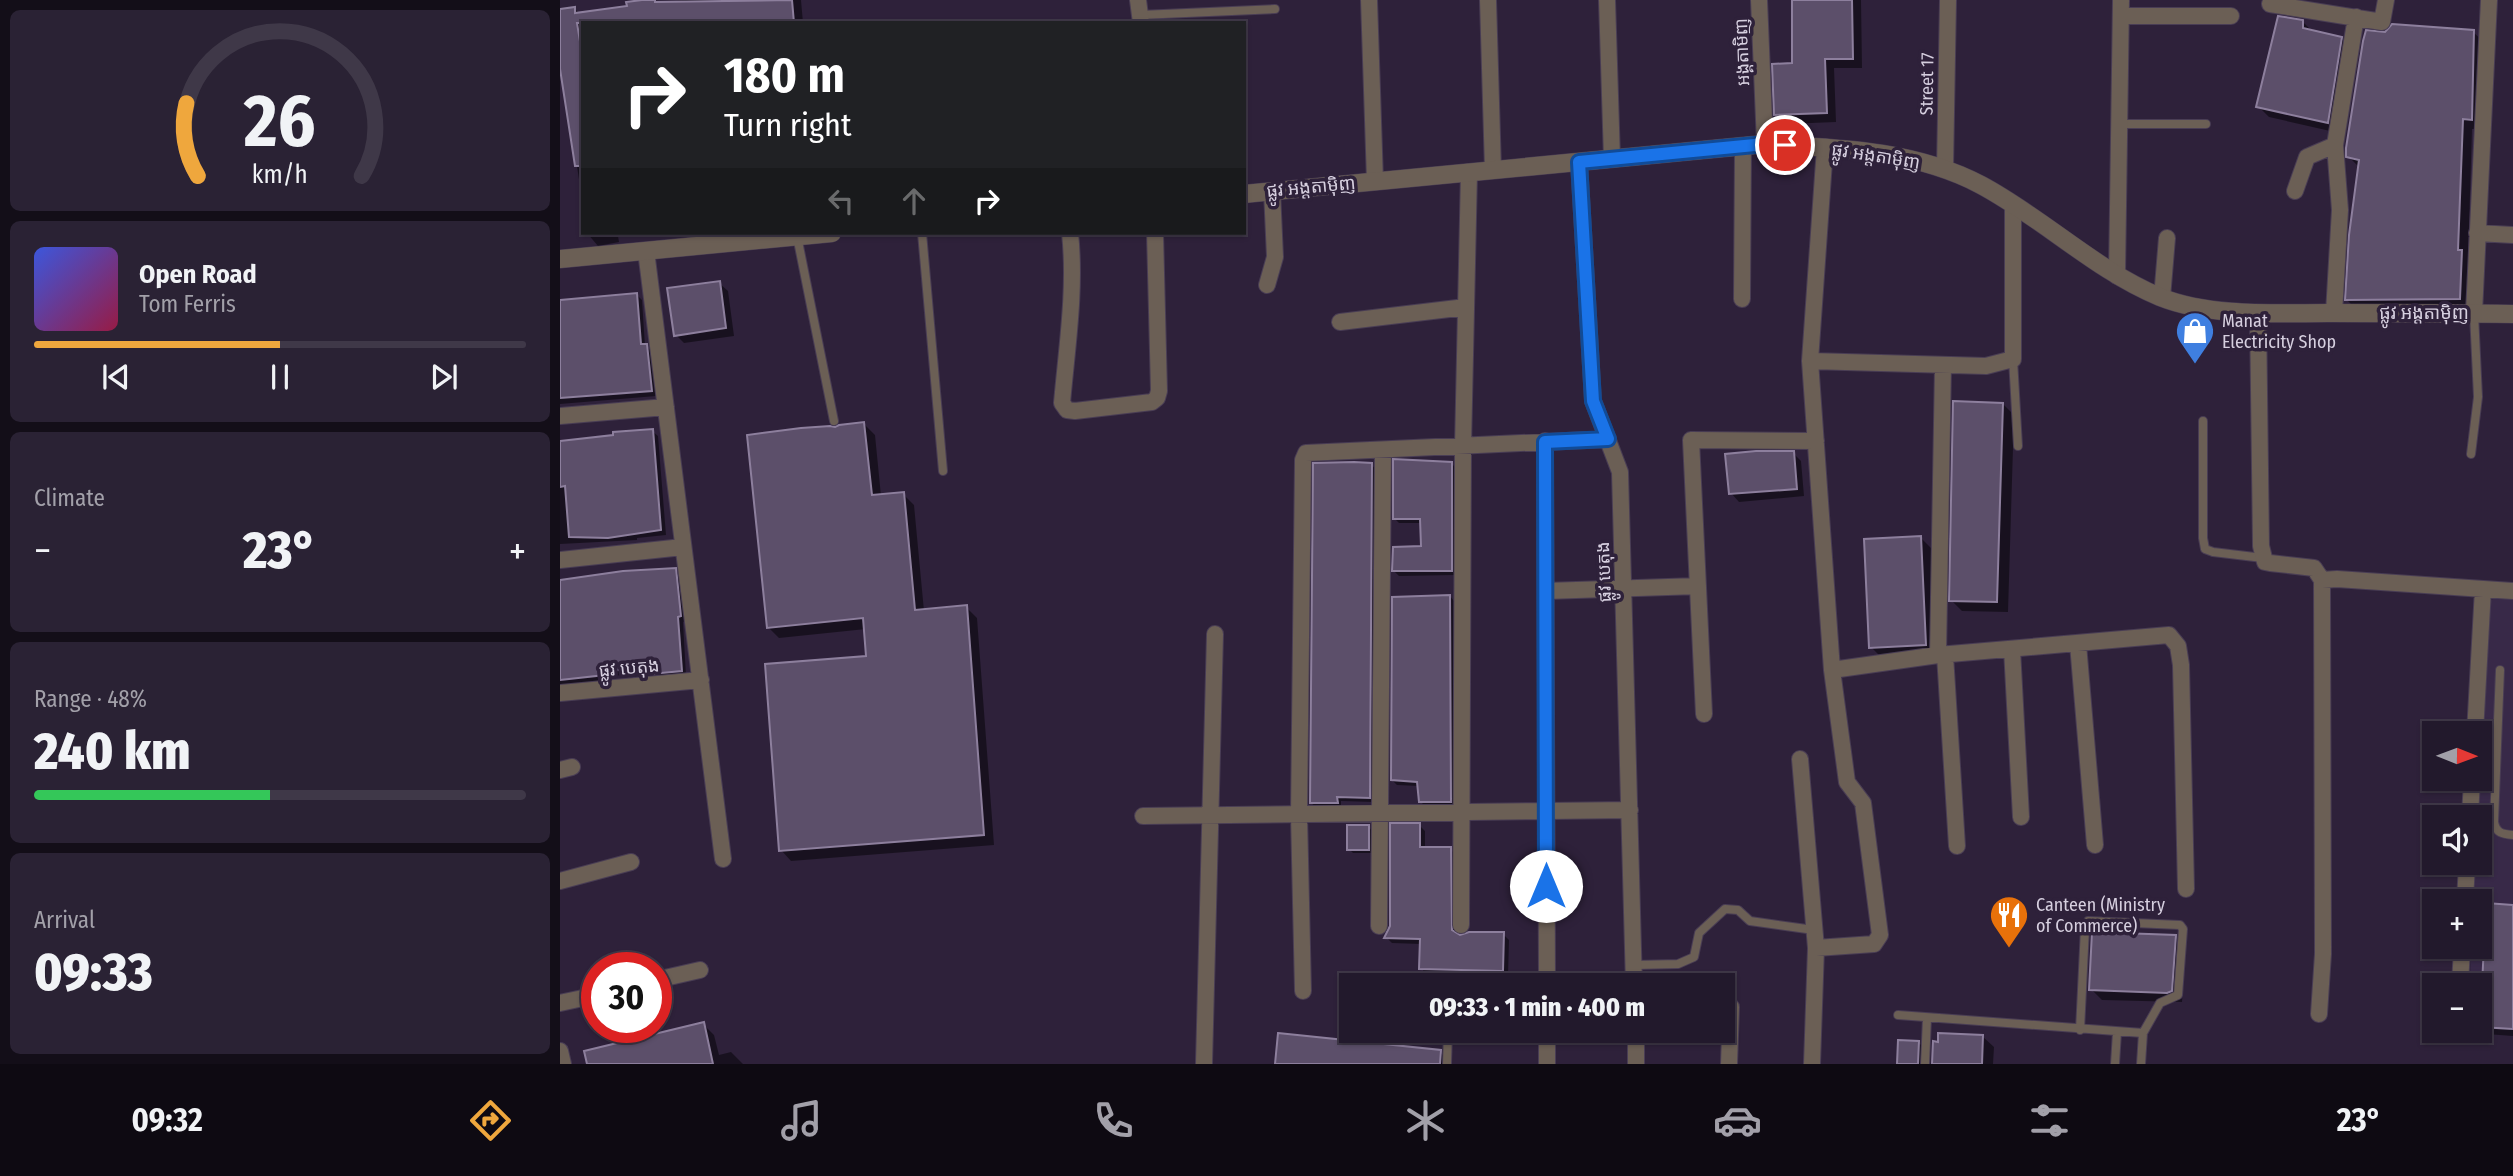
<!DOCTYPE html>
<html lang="en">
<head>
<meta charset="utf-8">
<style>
  body { margin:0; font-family:"Fira Sans Condensed","Noto Sans Khmer",sans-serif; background:#2a2234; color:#f1f3f6; height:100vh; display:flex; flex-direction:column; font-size:26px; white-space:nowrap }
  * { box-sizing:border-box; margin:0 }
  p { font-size:23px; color:#a2a0a9 }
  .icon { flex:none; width:38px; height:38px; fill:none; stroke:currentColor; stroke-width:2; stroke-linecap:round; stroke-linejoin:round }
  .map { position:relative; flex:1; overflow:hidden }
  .details { display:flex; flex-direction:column; gap:10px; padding:10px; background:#130e18; width:560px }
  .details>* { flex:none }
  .guide { position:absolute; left:21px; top:21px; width:665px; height:214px; border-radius:0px; box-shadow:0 2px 5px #0004,0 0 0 2px #3f3848; background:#202124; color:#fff; overflow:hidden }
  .needle { width:46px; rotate:91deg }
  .buttons { position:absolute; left:1862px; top:721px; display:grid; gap:14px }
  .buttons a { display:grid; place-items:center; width:70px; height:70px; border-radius:0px; background:#22192c; box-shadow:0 2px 5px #0004,0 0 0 2px #3f3848; font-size:35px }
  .speed { position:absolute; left:21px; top:952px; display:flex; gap:14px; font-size:35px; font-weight:700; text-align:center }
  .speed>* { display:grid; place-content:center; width:91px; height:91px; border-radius:50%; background:#22192c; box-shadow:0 2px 5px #0004,0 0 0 2px #3f3848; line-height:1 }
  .speed .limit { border:10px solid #d22; background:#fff; color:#111 }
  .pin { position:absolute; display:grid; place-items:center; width:60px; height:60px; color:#fff; margin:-30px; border:4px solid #fff; border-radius:50%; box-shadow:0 2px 7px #0007 }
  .me { position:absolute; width:77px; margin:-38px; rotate:0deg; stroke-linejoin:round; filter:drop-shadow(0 0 5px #0008) }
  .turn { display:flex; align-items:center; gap:24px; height:147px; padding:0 28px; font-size:32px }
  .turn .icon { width:91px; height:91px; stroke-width:2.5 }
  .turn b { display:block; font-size:49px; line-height:60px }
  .lanes { display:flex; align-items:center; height:66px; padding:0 28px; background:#0003; justify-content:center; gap:35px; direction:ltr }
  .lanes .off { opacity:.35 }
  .big { font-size:52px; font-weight:800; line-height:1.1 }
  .details .card { flex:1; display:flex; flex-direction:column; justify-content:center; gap:10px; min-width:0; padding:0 24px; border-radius:10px; background:#2a2234 }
  .details .dial { align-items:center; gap:0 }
  .dial svg { height:182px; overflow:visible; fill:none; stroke:#3f3848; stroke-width:7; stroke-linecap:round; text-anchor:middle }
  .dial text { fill:#f1f3f6; stroke:none }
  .song { display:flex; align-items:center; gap:21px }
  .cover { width:84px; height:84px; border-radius:10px; background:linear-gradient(135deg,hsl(230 70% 55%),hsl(340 70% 35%)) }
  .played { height:7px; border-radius:4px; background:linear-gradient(90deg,#efa73d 50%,#3f3848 50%) }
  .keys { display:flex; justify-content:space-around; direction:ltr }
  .heat { display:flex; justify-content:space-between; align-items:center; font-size:38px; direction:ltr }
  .charge { height:10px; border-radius:5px; background:linear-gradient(90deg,#34c759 48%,#3f3848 0) }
  .trip { position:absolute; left:779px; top:973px; width:396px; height:70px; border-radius:0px; background:#22192c; box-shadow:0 2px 5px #0004,0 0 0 2px #3f3848; font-weight:800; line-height:70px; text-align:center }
  .tabs { display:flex; height:112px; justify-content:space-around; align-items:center; background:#0e0a12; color:#a2a0a9 }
  .tabs .icon { width:49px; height:49px }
  .tabs .on { color:#efa73d }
  .tabs b { font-size:32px; color:#f1f3f6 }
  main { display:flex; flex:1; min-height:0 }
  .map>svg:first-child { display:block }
</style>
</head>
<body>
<main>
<section class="details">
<div class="card dial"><svg viewBox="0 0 100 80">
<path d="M14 69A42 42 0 1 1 86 69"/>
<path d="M14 69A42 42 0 0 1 9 37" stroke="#efa73d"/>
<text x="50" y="56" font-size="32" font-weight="700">26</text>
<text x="50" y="72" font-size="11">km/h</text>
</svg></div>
<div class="card">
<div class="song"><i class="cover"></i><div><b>Open Road</b><p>Tom Ferris</p></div></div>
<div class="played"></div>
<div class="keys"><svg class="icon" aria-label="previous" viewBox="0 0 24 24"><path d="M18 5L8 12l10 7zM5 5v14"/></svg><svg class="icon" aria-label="pause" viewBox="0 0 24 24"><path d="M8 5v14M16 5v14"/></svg><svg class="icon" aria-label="next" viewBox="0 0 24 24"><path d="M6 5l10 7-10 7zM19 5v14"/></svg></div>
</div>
<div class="card"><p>Climate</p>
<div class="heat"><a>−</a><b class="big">23°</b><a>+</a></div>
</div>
<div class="card"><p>Range · 48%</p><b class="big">240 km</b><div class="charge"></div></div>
<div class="card"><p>Arrival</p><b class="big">09:33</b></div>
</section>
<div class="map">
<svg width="1953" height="1064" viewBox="0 0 1953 1064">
  <rect width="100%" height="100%" fill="#2e213a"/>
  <!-- built -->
  <path fill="#382948" d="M 1938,595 L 1953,596 L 1953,1030 L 1920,1029 L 1920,985 L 1910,985 L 1911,947 L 1920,947 L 1920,901 L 1914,901 L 1915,863 L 1920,863 L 1920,817 L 1918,817 L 1929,602 Z"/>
  <!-- shadow -->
  <path fill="#0007" d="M 94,0 L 98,3 L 126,0 L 241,0 L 243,23 L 23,23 L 23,205 L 0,57 L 0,11 L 14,8 L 20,14 L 69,7 Z
    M 1233,0 L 1301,0 L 1302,68 L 1274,68 L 1276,122 L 1226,124 L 1216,114 L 1234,65 Z
    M 1743,22 L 1753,32 L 1781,38 L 1792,49 L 1779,133 L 1709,117 L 1698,106 Z
    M 1913,32 L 1924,42 L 1921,129 L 1912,129 L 1908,259 L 1911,262 L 1910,308 L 1797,310 L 1787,300 L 1799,167 L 1788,156 L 1826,34 Z
    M 27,233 L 81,233 L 58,236 L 59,242 L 38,246 Z
    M 106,233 L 132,233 L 110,236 Z
    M 159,283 L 168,291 L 174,336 L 124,343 L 116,335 Z
    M 76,294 L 82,300 L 85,346 L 92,351 L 96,396 L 0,404 L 0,301 Z
    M 1443,404 L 1454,415 L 1448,612 L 1402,611 L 1391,600 Z
    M 304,424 L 315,435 L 321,496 L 343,494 L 354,505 L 364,611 L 406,607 L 417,618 L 434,845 L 231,861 L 221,850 L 308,658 L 306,629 L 219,638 L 208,627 L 275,429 Z
    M 92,431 L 98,436 L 106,535 L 77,538 L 77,540 L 0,544 L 0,441 Z
    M 1233,453 L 1241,461 L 1244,496 L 1179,502 L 1171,493 Z
    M 892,464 L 897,469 L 896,575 L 839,576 L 834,571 L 863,548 L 862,523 L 839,523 L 835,519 Z
    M 812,465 L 816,470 L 814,802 L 781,801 L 781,807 L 756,807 L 751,803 Z
    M 1361,538 L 1372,549 L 1377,655 L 1322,658 L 1311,647 Z
    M 115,570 L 120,575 L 125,621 L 123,622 L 126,676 L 98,679 L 93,673 L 49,676 L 49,680 L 0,685 L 0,581 Z
    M 890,596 L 894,601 L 895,806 L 865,806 L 860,801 L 859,786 L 837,785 L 832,780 Z
    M 859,825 L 865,831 L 865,849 L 890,849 L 896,855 L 897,935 L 900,937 L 943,934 L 949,940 L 948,976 L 866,974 L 861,968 L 861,944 L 832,943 L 826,937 L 831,926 Z
    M 809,827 L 812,831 L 812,853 L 793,853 L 789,849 Z
    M 1953,907 L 1953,1036 L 1926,1034 L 1920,1029 L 1920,1009 L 1922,1009 Z
    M 1615,937 L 1626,948 L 1622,1002 L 1542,1000 L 1531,989 Z
    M 143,1024 L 154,1035 L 159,1055 L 171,1052 L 183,1064 L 29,1064 Z
    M 1422,1036 L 1434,1047 L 1433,1064 L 1373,1064 Z
    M 1359,1043 L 1370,1054 L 1369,1064 L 1339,1064 Z
    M 880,1052 L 891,1064 L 717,1064 Z"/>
  <!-- building -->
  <path fill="#5c4f6a" stroke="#8d7f9d" stroke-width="2" d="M 82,0 L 95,0 L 95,2 L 232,0 L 234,23 L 17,23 L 23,60 L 23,166 L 15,166 L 0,69 L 0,9 L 15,7 L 15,13 L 67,6 L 66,2 Z
    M 1232,0 L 1292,0 L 1293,59 L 1265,59 L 1267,113 L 1214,115 L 1212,64 L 1232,63 Z
    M 1718,16 L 1743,20 L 1743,28 L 1782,37 L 1768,123 L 1696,107 Z
    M 1832,24 L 1914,30 L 1912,120 L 1903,119 L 1898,250 L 1902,250 L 1900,299 L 1785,300 L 1789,235 L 1799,160 L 1786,157 L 1786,148 L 1803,41 L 1806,30 L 1825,32 Z
    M 160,281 L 166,328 L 114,336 L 107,288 Z
    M 77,293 L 81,344 L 87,344 L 92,391 L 0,398 L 0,300 Z
    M 1393,401 L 1443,403 L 1437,602 L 1389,601 Z
    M 304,422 L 312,495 L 344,492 L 355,610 L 407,605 L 424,835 L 219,851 L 205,664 L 306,656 L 303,618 L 207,628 L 187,435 L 241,428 L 270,426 L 275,427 L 279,425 Z
    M 93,429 L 101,530 L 48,538 L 9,537 L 5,486 L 0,487 L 0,441 L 53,435 L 53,432 Z
    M 1196,451 L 1234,451 L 1237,489 L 1169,494 L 1165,454 Z
    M 833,459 L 892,462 L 892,571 L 832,571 L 833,547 L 861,546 L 860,519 L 833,519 Z
    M 794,462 L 812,463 L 810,798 L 777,797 L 778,803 L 750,803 L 753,463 Z
    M 1361,536 L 1366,645 L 1309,648 L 1304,539 Z
    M 116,568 L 121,616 L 118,617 L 122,671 L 91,674 L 91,668 L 45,671 L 45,675 L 0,680 L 0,580 L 63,571 Z
    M 890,595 L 891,802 L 859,802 L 857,782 L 831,780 L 832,597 Z
    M 830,823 L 860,823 L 860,847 L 891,847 L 892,930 L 900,935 L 909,932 L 944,932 L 943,971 L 859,969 L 860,939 L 824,938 L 830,926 Z
    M 787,825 L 809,825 L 809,850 L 787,850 Z
    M 1926,903 L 1953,905 L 1953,1029 L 1920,1027 Z
    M 1532,932 L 1616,935 L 1612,991 L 1607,993 L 1529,990 Z
    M 144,1022 L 153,1064 L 27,1064 L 24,1051 Z
    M 718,1033 L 881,1050 L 880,1064 L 715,1064 Z
    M 1378,1033 L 1423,1035 L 1422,1064 L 1372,1064 L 1373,1041 L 1378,1042 Z
    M 1338,1040 L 1359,1041 L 1358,1064 L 1337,1064 Z"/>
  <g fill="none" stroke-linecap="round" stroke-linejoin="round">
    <!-- service casing -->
    <g stroke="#493d54" stroke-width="10">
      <path id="service" d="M 580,15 L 715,9
        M 1561,124 L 1646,124
        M 362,233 L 383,471
        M 237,236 L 274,421
        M 1453,359 L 1458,446
        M 1643,421 L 1643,538 L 1645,549 L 1653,552 L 1703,558
        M 1911,454 L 1918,397 L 1914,314
        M 1940,670 L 1934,822 C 1936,833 1942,834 1953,835
        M 1074,965 L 1118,964 L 1134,957 L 1139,933 L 1165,909 L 1178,910 L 1190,921 L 1254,930
        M 1338,1015 L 1583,1033 L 1581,1064
        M 1520,1030 L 1525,928 L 1528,921 L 1620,925 L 1623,929 L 1618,995 L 1600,1003 L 1583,1033
        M 887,1064 L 888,1031
        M 1365,1064 L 1367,1018
        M 1555,1064 L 1557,1032"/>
    </g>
    <!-- minor casing -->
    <g stroke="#493d54" stroke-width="18">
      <path id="minor" d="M 578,0 L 581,23
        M 809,0 L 815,181
        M 928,0 L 933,170
        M 1047,0 L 1052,159
        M 1199,0 L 1205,144
        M 1710,4 L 1822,22 L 1826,0
        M 1561,16 L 1671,16
        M 1019,162 L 1033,401 L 1060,472 L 1074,985
        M 1385,169 L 1388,0
        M 1735,191 L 1747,157 L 1775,145
        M 510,233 C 516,289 507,346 502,403 L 507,410 L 515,411 L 592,402 L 597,398 L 599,391 L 595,233
        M 1917,233 L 1953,235
        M 86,251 L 163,859
        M 1557,276 L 1561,0
        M 707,285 L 715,257 L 712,191
        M 1602,298 L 1607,238
        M 1182,299 L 1183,146
        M 1698,313 L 1701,546 L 1705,562 L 1710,563 L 1754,568 L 1762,580 L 1763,954 L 1759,1014
        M 1774,313 L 1780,210 L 1775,145 L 1796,17
        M 1914,313 L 1929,0
        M 780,322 L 906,307
        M 1250,361 L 1426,366 L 1453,359 L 1453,204
        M 0,416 L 106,407
        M 985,441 L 987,985
        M 0,560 L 123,547
        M 1762,580 L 1777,579 L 1953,591
        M 986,591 L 1138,586
        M 1518,644 L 1535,845
        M 1452,649 L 1461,817
        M 1378,655 L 1383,365
        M 1385,655 L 1397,846
        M 1272,670 L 1378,655 L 1609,635 L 1618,646 L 1621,665 L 1626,889
        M 0,693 L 141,680
        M 1144,714 L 1131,440 L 1256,441
        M 1915,733 L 1923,589
        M 1240,759 L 1256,948 L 1252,1064
        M 0,770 L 12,767
        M 583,816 L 1070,810
        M 1910,817 L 1912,779
        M 0,881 L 71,862
        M 1905,901 L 1907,863
        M 901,925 L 903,447 L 909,172
        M 819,926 L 823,450
        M 1256,948 L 1314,944 L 1320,935 L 1303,803 L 1287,782 L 1272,670 L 1250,361 L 1265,147
        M 96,980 L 140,970
        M 1900,985 L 1902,947
        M 743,991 L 739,815 L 743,460 L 746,453 L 1048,439
        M 0,1003 L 37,995
        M 987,1031 L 987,1064
        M 1076,1031 L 1076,1064
        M 0,1051 L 3,1064
        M 644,1064 L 655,634
        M 1169,1064 L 1171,1007"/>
    </g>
    <!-- tertiary casing -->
    <g stroke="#493d54" stroke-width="19">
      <path id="tertiary" d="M 684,194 L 1205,144 C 1278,148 1355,150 1421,185 C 1483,218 1535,270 1600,297 C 1650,317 1715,313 1768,313 C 1830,313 1891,313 1953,314
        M 0,259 L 272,233"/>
    </g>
    <!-- service -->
    <use href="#service" stroke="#6b5f55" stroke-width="8"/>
    <!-- minor -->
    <use href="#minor" stroke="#6b5f55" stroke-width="16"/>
    <!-- tertiary -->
    <use href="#tertiary" stroke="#6b5f55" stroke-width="18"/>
  </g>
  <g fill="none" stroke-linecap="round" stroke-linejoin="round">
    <!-- route casing -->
    <g stroke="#114b97" stroke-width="18">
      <path id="route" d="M 986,886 L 985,442 L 1048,439 L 1033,401 L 1019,162 L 1205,144 L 1225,145"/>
    </g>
    <!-- route -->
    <use href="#route" stroke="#1a73e8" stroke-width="12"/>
  </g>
  <!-- icons -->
  <defs>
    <g id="shop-pin" transform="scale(2.0125)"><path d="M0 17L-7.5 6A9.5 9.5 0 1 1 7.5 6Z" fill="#3f7fe0" stroke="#2e213a"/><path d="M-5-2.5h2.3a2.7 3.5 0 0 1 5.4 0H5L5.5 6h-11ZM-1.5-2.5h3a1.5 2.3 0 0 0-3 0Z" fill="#fff"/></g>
    <g id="restaurant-pin" transform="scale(2.0125)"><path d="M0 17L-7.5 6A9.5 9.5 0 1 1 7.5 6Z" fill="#e8710a" stroke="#2e213a"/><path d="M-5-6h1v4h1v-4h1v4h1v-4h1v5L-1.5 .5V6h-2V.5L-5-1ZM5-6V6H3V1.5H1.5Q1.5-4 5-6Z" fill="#fff"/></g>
  </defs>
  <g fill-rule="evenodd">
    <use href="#shop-pin" x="1635" y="331"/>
    <use href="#restaurant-pin" x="1449" y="915"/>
  </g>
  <g text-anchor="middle" stroke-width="7" stroke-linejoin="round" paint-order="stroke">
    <!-- street labels -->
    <g font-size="18" fill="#d6cfdf" stroke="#2e213a">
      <text transform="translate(1182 52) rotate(-92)" y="6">អង្គតាមិញ</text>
      <text transform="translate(1367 84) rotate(-89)" y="6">Street 17</text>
      <text transform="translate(1316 156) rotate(9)" y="6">ផ្លូវ អង្តតាម៉ិញ</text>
      <text transform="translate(751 187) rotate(-5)" y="6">ផ្លូវ អង្តតាម៉ិញ</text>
      <text x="1864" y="319">ផ្លូវ អង្តតាម៉ិញ</text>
      <text transform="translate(1044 572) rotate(-92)" y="6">ផ្លូវ បេតុង</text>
      <text transform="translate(69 668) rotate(-5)" y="6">ផ្លូវ បេតុង</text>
    </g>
    <!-- poi labels -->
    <g font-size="18" fill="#d6cfdf" stroke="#2e213a" text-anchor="start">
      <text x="1662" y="327">Manat<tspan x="1662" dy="21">Electricity Shop</tspan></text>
      <text x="1476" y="911">Canteen (Ministry<tspan x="1476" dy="21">of Commerce)</tspan></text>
    </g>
  </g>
</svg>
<div class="buttons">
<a><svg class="needle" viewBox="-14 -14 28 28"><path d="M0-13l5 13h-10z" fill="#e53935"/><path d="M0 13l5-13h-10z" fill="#a2a0a9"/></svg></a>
<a><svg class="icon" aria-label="sound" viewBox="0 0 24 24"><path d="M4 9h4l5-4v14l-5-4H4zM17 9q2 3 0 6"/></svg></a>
<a>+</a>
<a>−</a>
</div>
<div class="speed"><div class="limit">30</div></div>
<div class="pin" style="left:1225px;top:145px;background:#d93025"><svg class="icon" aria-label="arrive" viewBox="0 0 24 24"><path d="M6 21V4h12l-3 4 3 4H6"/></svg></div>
<svg class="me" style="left:986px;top:886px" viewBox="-20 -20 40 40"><circle r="19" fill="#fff"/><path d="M0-13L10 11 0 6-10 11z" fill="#1a73e8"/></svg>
<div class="trip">09:33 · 1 min · 400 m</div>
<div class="guide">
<div class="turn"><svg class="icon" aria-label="right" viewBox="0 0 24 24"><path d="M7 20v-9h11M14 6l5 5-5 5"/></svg><div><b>180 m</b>Turn right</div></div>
<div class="lanes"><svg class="icon off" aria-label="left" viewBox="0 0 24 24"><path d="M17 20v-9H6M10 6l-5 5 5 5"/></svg><svg class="icon off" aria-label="ahead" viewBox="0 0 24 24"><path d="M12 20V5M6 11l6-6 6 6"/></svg><svg class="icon" aria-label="right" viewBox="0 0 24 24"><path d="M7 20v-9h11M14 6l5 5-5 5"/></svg></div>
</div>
</div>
</main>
<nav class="tabs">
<b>09:32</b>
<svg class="icon on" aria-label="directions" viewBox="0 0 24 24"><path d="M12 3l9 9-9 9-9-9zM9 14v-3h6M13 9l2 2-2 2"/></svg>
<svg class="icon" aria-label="music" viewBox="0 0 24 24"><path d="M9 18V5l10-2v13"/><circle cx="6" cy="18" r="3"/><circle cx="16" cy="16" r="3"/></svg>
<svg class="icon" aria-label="phone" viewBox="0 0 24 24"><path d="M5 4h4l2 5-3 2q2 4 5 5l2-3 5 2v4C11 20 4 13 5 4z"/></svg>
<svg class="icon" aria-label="climate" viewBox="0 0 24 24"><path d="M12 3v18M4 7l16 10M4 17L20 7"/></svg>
<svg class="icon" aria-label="car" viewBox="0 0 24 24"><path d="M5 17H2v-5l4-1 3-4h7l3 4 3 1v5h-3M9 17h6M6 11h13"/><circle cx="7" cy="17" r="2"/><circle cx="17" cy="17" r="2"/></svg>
<svg class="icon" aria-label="filters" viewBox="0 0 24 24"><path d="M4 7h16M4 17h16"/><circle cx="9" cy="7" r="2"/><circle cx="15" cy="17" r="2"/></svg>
<b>23°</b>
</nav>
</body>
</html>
